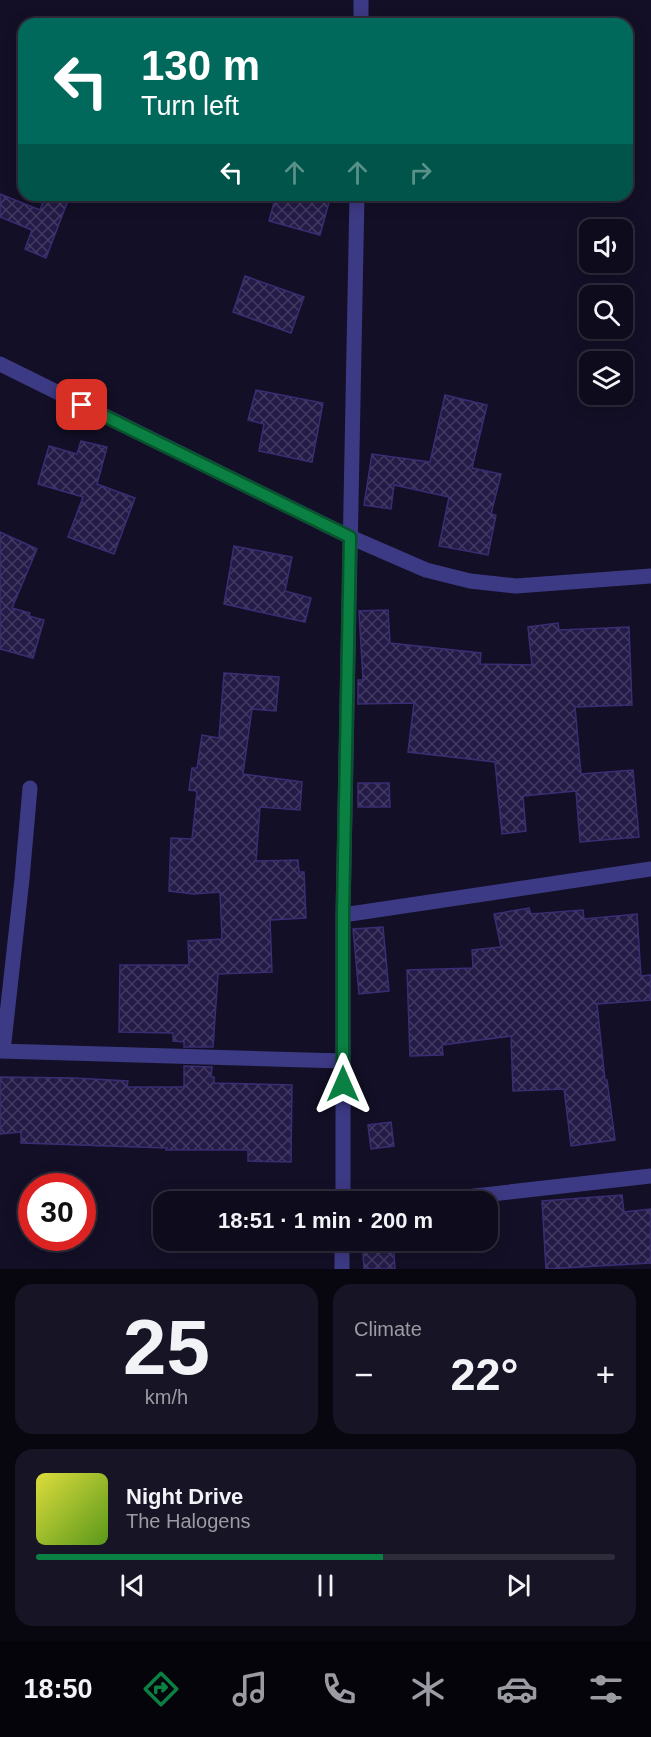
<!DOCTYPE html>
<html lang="en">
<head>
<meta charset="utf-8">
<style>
  body { margin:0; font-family:Helvetica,sans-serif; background:#171425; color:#f1f3f6; height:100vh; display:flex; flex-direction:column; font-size:22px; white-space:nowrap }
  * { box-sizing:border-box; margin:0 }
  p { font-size:20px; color:#9b9ba3 }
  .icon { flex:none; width:33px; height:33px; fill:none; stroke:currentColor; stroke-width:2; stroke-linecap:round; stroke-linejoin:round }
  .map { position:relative; height:1269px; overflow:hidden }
  .panel { display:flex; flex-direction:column; gap:15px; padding:15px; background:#08060f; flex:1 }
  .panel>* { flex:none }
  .top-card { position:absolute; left:18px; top:18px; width:615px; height:183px; border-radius:18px; box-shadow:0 3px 15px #0003,0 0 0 2px #2e2b3b; background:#00695c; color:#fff; overflow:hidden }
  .buttons { position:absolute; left:579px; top:219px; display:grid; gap:12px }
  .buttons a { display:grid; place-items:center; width:54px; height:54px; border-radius:12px; background:#0e0b1c; box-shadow:0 3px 15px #0003,0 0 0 2px #2e2b3b; font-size:30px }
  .speed { position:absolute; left:18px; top:1173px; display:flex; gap:12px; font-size:30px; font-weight:700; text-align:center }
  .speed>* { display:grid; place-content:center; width:78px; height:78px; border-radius:50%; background:#0e0b1c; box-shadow:0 3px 15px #0003,0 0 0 2px #2e2b3b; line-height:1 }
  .speed .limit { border:9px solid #d22; background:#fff; color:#111 }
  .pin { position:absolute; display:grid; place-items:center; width:51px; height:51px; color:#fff; margin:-26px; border-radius:12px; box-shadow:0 3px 9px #0006 }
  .me { position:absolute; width:66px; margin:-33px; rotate:0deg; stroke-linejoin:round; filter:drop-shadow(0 0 4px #0008) }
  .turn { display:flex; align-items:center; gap:21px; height:126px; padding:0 24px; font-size:27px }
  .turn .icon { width:78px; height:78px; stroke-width:2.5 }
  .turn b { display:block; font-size:42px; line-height:51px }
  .lanes { display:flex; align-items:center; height:57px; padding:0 24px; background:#0003; justify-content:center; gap:30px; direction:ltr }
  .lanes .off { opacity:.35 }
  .big { font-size:45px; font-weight:800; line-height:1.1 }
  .panel .tile { flex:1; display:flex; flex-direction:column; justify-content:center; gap:9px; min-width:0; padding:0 21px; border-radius:18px; background:#171425 }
  .panel .dial { align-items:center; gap:0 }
  .dial b { font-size:78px; line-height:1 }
  .song { display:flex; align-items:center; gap:18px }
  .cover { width:72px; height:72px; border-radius:9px; background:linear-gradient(135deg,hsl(60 70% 55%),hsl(90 70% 35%)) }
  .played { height:6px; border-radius:3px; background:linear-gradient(90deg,#0b8043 60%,#2e2b3b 60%) }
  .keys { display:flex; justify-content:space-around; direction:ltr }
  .heat { display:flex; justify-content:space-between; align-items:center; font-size:33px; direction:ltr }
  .panel .tiles { flex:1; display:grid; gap:15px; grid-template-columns:1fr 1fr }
  .tile:last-child { grid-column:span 2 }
  .trip { position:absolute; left:153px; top:1191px; width:345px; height:60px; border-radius:18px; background:#0e0b1c; box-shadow:0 3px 15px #0003,0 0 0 2px #2e2b3b; font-weight:800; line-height:60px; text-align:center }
  .dock { display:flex; height:96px; justify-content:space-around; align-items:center; background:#06040b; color:#9b9ba3 }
  .dock .icon { width:42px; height:42px }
  .dock .current { color:#0b8043 }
  .dock b { font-size:27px; color:#f1f3f6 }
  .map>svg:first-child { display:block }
</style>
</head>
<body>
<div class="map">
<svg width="651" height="1269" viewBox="0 0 651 1269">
  <defs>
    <pattern id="building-cross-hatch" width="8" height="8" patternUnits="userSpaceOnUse" patternTransform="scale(1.5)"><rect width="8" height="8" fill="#241b47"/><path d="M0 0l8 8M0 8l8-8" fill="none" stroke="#433b63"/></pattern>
  </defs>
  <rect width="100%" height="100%" fill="#130f26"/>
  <!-- building -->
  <path fill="url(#building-cross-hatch)" stroke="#3b2d73" stroke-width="1.5" d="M 0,194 L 40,210 L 46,195 L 70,195 L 46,258 L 25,249 L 32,230 L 0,217 Z
    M 276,195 L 331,195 L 320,235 L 269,221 Z
    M 245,276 L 304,297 L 291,333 L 233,312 Z
    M 256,390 L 323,403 L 312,462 L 259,451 L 264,424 L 248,420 Z
    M 445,395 L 487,405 L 472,468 L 501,474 L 491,514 L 496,515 L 488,555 L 439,546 L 449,497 L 394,485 L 391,509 L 364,505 L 372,454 L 430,462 Z
    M 81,441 L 107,447 L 97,484 L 135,498 L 114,554 L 68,537 L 83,497 L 38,484 L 49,446 L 77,454 Z
    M 0,532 L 37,549 L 12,608 L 30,613 L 29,616 L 44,620 L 33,658 L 0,649 Z
    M 234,546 L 292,557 L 285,591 L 311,598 L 305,622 L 224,604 Z
    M 388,610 L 390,643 L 481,653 L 480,664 L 532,665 L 528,627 L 558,623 L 559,630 L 629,627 L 632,705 L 575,707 L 581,774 L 633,770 L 639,837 L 580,842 L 576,791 L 523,796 L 526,831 L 502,834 L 495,762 L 408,752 L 414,703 L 358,704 L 358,680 L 363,680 L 359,611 Z
    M 224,673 L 279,677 L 276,711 L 252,709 L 243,774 L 302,782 L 300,810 L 260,807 L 256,861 L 298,860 L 299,872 L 304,872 L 306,918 L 270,920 L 272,972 L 218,974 L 213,1047 L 184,1047 L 184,1042 L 173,1041 L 173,1033 L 119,1032 L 120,965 L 189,965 L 188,941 L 222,939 L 220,892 L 194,894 L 169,891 L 171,838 L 192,839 L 197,791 L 189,790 L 192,768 L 197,768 L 202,735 L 219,738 Z
    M 358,783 L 389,783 L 390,807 L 358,807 Z
    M 529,908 L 531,914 L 583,910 L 584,919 L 637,914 L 641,976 L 651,975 L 651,1000 L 597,1004 L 605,1080 L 607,1080 L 615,1140 L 571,1146 L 564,1089 L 513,1091 L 511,1036 L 442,1045 L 443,1055 L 410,1056 L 407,970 L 473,968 L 472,950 L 501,947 L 494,914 Z
    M 383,927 L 389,991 L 359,994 L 353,929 Z
    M 184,1066 L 212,1067 L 211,1077 L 214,1077 L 214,1083 L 292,1085 L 291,1162 L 248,1161 L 248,1150 L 166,1150 L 167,1148 L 21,1143 L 21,1132 L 0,1134 L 0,1077 L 74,1078 L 128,1081 L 127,1087 L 184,1087 Z
    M 391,1122 L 394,1146 L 371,1149 L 368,1125 Z
    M 622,1195 L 624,1212 L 651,1209 L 651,1263 L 546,1269 L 542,1201 Z
    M 362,1240 L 393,1240 L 395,1269 L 364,1269 Z"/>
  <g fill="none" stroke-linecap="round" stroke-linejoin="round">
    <!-- street -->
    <path stroke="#3d3a85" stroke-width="15" d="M 361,24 L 361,0
      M 0,364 L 350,537 L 426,570 L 470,581 L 516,586 L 651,576
      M 343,915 L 651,869
      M 0,1051 L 343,1061
      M 3,1051 L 22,879 L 30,788
      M 343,1202 L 343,915 L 357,195
      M 421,1202 L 651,1176
      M 342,1269 L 342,1240"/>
  </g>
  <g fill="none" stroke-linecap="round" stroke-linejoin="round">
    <!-- route casing -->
    <g stroke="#07532c" stroke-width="15">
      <path id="route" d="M 82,405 L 350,537 L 343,915 L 343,1084"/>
    </g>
    <!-- route -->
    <use href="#route" stroke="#0b8043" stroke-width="10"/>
  </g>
</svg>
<div class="buttons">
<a><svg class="icon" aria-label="sound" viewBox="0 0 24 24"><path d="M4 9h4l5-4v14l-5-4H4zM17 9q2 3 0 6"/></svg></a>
<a><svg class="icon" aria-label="search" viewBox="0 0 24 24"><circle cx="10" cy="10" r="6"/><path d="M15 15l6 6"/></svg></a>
<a><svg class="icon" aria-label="layers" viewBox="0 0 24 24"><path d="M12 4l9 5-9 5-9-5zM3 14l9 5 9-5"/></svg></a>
</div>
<div class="speed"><div class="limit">30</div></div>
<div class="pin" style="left:82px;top:405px;background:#d93025"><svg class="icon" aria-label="arrive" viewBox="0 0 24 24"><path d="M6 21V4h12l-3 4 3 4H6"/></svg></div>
<svg class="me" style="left:343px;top:1084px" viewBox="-20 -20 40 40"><path d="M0-17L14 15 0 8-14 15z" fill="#0b8043" stroke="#fff" stroke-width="4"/></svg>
<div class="trip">18:51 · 1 min · 200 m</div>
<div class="top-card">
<div class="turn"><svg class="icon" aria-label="left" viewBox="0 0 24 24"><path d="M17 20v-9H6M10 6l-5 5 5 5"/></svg><div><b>130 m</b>Turn left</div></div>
<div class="lanes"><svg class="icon" aria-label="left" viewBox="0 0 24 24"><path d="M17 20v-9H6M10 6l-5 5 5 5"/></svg><svg class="icon off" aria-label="ahead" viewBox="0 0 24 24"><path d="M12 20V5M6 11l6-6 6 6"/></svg><svg class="icon off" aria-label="ahead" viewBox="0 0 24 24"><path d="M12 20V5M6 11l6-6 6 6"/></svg><svg class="icon off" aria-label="right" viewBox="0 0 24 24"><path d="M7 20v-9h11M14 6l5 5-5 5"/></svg></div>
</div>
</div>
<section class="panel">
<div class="tiles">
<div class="tile dial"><b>25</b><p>km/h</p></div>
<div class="tile"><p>Climate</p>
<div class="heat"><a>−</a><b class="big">22°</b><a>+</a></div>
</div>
<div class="tile">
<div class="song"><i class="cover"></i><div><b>Night Drive</b><p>The Halogens</p></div></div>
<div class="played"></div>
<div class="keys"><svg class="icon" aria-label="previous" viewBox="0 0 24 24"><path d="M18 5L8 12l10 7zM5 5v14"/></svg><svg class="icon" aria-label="pause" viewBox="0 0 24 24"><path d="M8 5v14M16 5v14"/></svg><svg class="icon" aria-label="next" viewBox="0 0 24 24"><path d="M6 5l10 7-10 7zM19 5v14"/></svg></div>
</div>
</div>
</section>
<nav class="dock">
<b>18:50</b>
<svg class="icon current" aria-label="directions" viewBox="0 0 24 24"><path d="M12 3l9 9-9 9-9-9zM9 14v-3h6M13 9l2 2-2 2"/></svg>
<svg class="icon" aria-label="music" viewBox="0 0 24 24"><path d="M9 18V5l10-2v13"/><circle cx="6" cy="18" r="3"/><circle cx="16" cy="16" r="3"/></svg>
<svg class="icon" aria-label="phone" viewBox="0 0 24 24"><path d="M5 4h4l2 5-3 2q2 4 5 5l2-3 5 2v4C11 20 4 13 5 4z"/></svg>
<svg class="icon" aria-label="climate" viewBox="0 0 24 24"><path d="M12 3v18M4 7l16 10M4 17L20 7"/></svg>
<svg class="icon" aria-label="car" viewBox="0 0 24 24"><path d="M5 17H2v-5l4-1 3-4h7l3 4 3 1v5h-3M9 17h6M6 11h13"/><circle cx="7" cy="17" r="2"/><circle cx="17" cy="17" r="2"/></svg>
<svg class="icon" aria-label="filters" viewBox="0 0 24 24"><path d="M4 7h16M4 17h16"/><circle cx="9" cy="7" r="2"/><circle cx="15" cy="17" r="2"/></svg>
</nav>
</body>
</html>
